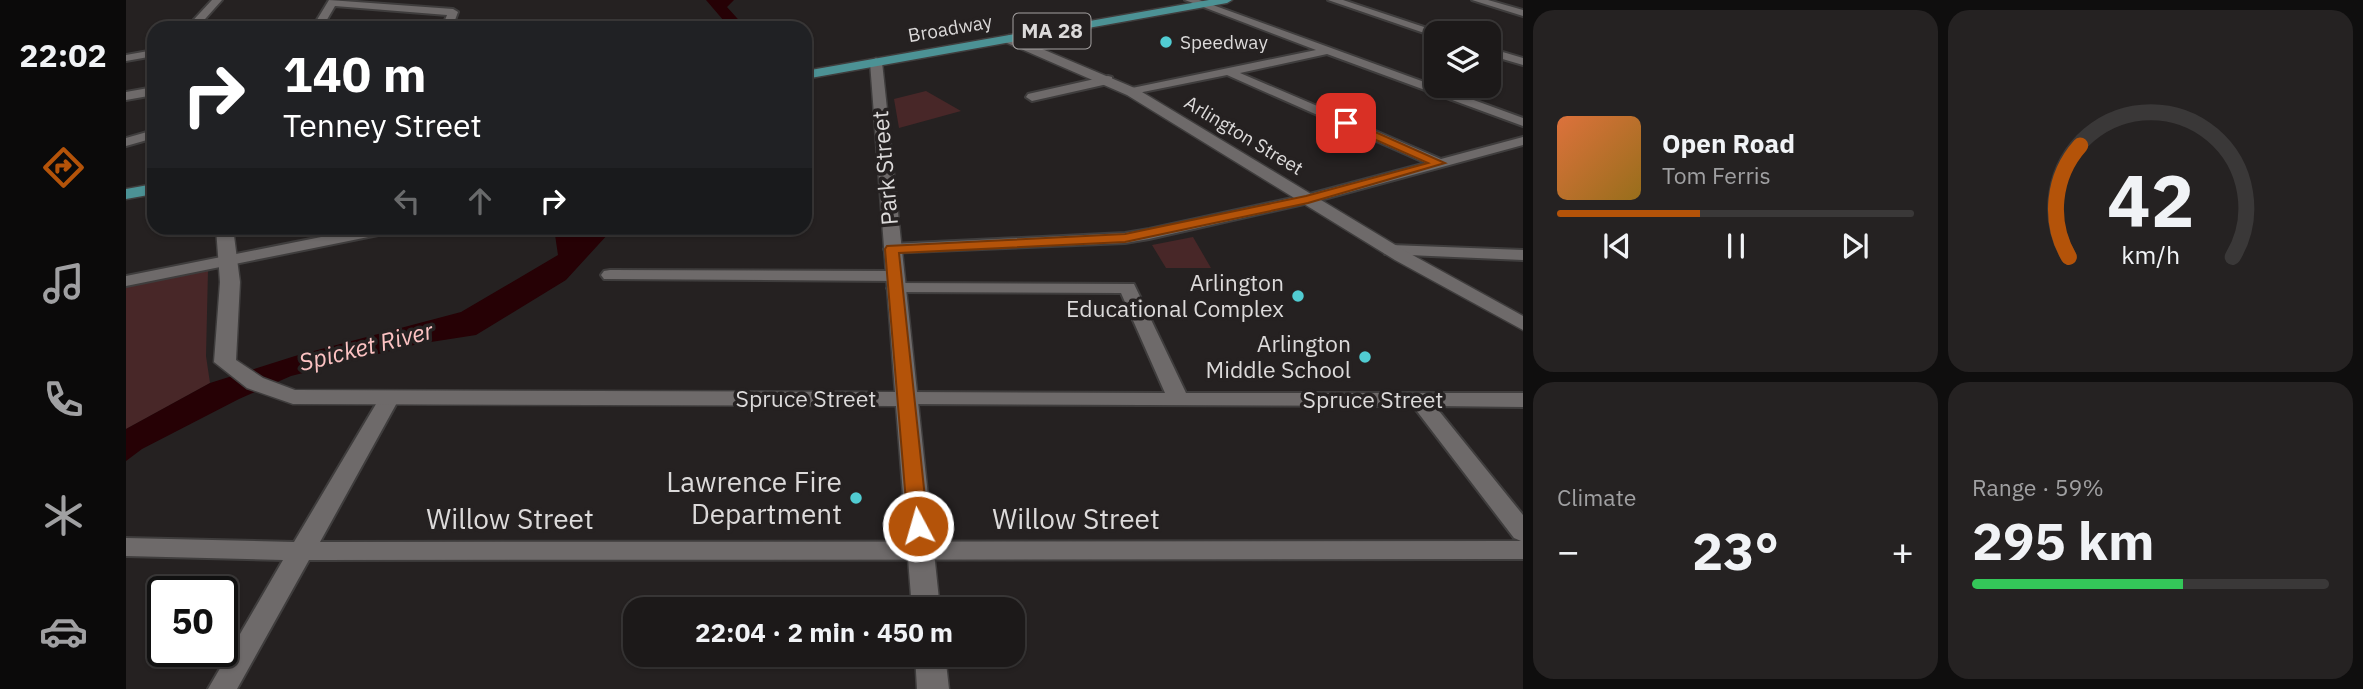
<!DOCTYPE html>
<html lang="en">
<head>
<meta charset="utf-8">
<style>
  body { margin:0; font-family:"IBM Plex Sans",sans-serif; background:#252222; color:#f1f3f6; height:100vh; display:flex; flex-direction:column; font-size:26px; white-space:nowrap }
  * { box-sizing:border-box; margin:0 }
  p { font-size:23px; color:#a0a0a2 }
  .icon { flex:none; width:38px; height:38px; fill:none; stroke:currentColor; stroke-width:2; stroke-linecap:round; stroke-linejoin:round }
  .map { position:relative; flex:1; overflow:hidden }
  .side { display:flex; flex-direction:column; gap:10px; padding:10px; background:#0f0e0e; width:840px }
  .side>* { flex:none }
  .guide { position:absolute; left:21px; top:21px; width:665px; height:214px; border-radius:21px; box-shadow:0 2px 5px #0004,0 0 0 2px #3a3838; background:#202124; color:#fff; overflow:hidden }
  .fabs { position:absolute; left:1298px; top:21px; display:grid; gap:14px }
  .fabs a { display:grid; place-items:center; width:77px; height:77px; border-radius:14px; background:#1c1919; box-shadow:0 2px 5px #0004,0 0 0 2px #3a3838; font-size:35px }
  .speed { position:absolute; left:21px; top:576px; display:flex; gap:14px; font-size:35px; font-weight:700; text-align:center }
  .speed>* { display:grid; place-content:center; width:91px; height:91px; border-radius:50%; background:#1c1919; box-shadow:0 2px 5px #0004,0 0 0 2px #3a3838; line-height:1 }
  .speed .limit { border:4px solid #111; border-radius:10px; background:#fff; color:#111 }
  .pin { position:absolute; display:grid; place-items:center; width:60px; height:60px; color:#fff; margin:-30px; border-radius:14px; box-shadow:0 4px 10px #0006 }
  .me { position:absolute; width:77px; margin:-38px; rotate:354deg; stroke-linejoin:round; filter:drop-shadow(0 0 5px #0008) }
  .turn { display:flex; align-items:center; gap:24px; height:147px; padding:0 21px; font-size:32px }
  .turn .icon { width:91px; height:91px; stroke-width:2.5 }
  .turn b { display:block; font-size:49px; line-height:60px }
  .lanes { display:flex; align-items:center; height:66px; padding:0 21px; background:#0003; justify-content:center; gap:35px; direction:ltr }
  .lanes .off { opacity:.35 }
  .big { font-size:52px; font-weight:800; line-height:1.1 }
  .side .card { flex:1; display:flex; flex-direction:column; justify-content:center; gap:10px; min-width:0; padding:0 24px; border-radius:21px; background:#252222 }
  .side .dial { align-items:center; gap:0 }
  .dial svg { height:182px; overflow:visible; fill:none; stroke:#3a3838; stroke-width:7; stroke-linecap:round; text-anchor:middle }
  .dial text { fill:#f1f3f6; stroke:none }
  .song { display:flex; align-items:center; gap:21px }
  .cover { width:84px; height:84px; border-radius:10px; background:linear-gradient(135deg,hsl(20 70% 55%),hsl(40 70% 35%)) }
  .played { height:7px; border-radius:4px; background:linear-gradient(90deg,#b45309 40%,#3a3838 40%) }
  .keys { display:flex; justify-content:space-around; direction:ltr }
  .heat { display:flex; justify-content:space-between; align-items:center; font-size:38px; direction:ltr }
  .charge { height:10px; border-radius:5px; background:linear-gradient(90deg,#34c759 59%,#3a3838 0) }
  .side .tiles { flex:1; display:grid; gap:10px; grid-template-columns:repeat(2,1fr) }
  .trip { position:absolute; left:497px; top:597px; width:402px; height:70px; border-radius:21px; background:#1c1919; box-shadow:0 2px 5px #0004,0 0 0 2px #3a3838; font-weight:800; line-height:70px; text-align:center }
  main { display:flex; flex:1; min-height:0 }
  .dock { display:flex; flex-direction:column; width:126px; justify-content:space-around; align-items:center; background:#0b0a0a; color:#a0a0a2 }
  .dock .icon { width:49px; height:49px }
  .dock .current { color:#b45309 }
  .dock b { font-size:32px; color:#f1f3f6 }
  .map>svg:first-child { display:block }
</style>
</head>
<body>
<main>
<nav class="dock">
<b>22:02</b>
<svg class="icon current" aria-label="directions" viewBox="0 0 24 24"><path d="M12 3l9 9-9 9-9-9zM9 14v-3h6M13 9l2 2-2 2"/></svg>
<svg class="icon" aria-label="music" viewBox="0 0 24 24"><path d="M9 18V5l10-2v13"/><circle cx="6" cy="18" r="3"/><circle cx="16" cy="16" r="3"/></svg>
<svg class="icon" aria-label="phone" viewBox="0 0 24 24"><path d="M5 4h4l2 5-3 2q2 4 5 5l2-3 5 2v4C11 20 4 13 5 4z"/></svg>
<svg class="icon" aria-label="climate" viewBox="0 0 24 24"><path d="M12 3v18M4 7l16 10M4 17L20 7"/></svg>
<svg class="icon" aria-label="car" viewBox="0 0 24 24"><path d="M5 17H2v-5l4-1 3-4h7l3 4 3 1v5h-3M9 17h6M6 11h13"/><circle cx="7" cy="17" r="2"/><circle cx="17" cy="17" r="2"/></svg>
</nav>
<div class="map">
<svg width="1397" height="689" viewBox="0 0 1397 689">
  <rect width="100%" height="100%" fill="#252121"/>
  <!-- green -->
  <path fill="#482728" d="M 800,91 L 835,111 L 773,128 L 768,99 Z
    M 1067,237 L 1085,268 L 1040,268 L 1026,245 Z
    M 82,270 L 80,356 L 84,383 L 0,429 L 0,287 Z"/>
  <!-- water -->
  <path fill="#260105" d="M 580,0 L 608,0 L 601,7 L 620,28 L 604,28 Z
    M 428,228 L 484,228 L 483,233 L 440,280 L 350,335 L 292,344 L 165,376 L 113,399 L 16,449 L 0,461 L 0,429 L 84,383 L 169,356 L 335,312 L 432,255 Z"/>
  <g fill="none" stroke-linecap="round" stroke-linejoin="round">
    <!-- street casing -->
    <g stroke="#3f3d3d" stroke-width="4">
      <path id="street" d="M 86,0 L 96,0 L 71,28 L 60,28 Z
        M 203,0 L 327,9 L 332,12 L 326,28 L 316,28 L 321,15 L 209,6 L 196,28 L 186,28 Z
        M 1059,0 L 1073,0 L 1397,118 L 1397,126 L 1201,54 L 1114,73 L 1315,159 L 1397,137 L 1397,145 L 1187,202 L 1023,239 L 999,243 L 760,253 L 758,249 L 766,244 L 999,233 L 1023,229 L 1180,195 L 1300,163 L 1101,75 L 1002,95 L 1002,89 L 1006,88 L 1190,50 Z
        M 1202,0 L 1217,0 L 1316,33 L 1307,36 Z
        M 1346,0 L 1362,0 L 1397,10 L 1397,16 Z
        M 1363,48 L 1397,58 L 1397,65 L 1363,55 Z
        M 28,50 L 28,56 L 0,61 L 0,55 Z
        M 982,76 L 986,77 L 986,83 L 906,101 L 900,97 L 902,94 Z
        M 28,87 L 28,95 L 0,100 L 0,92 Z
        M 28,130 L 28,138 L 0,146 L 0,138 Z
        M 240,228 L 270,228 L 262,233 L 0,286 L 0,276 Z
        M 1265,245 L 1397,250 L 1397,260 L 1259,254 L 1257,250 Z
        M 484,270 L 768,271 L 777,276 L 768,281 L 478,279 L 475,275 L 478,271 Z
        M 770,283 L 1008,284 L 1060,393 L 1397,393 L 1397,407 L 1309,406 L 1397,515 L 1397,559 L 183,560 L 111,689 L 82,689 L 157,560 L 0,556 L 0,538 L 168,542 L 253,399 L 256,394 L 270,394 L 273,399 L 194,542 L 1395,541 L 1388,538 L 1287,406 L 773,404 L 770,399 L 773,394 L 780,392 L 1039,393 L 995,293 L 764,292 L 761,288 Z"/>
    </g>
    <!-- secondary casing -->
    <g stroke="#3f3d3d" stroke-width="3">
      <path id="secondary" d="M 883,35 L 1011,89 L 1281,252 L 1397,316 L 1397,330 L 1269,260 L 1001,95 L 879,42 L 877,39 Z
        M 750,58 L 756,62 L 814,609 L 786,609 L 770,406 L 167,404 L 121,388 L 88,362 L 94,282 L 90,228 L 107,228 L 114,282 L 110,360 L 137,378 L 169,390 L 769,392 L 744,62 Z
        M 789,654 L 819,654 L 823,689 L 791,689 Z"/>
    </g>
    <!-- primary casing -->
    <g stroke="#3f3d3d" stroke-width="3">
      <path id="primary" d="M 1083,0 L 1106,0 L 1101,3 L 679,79 L 679,71 Z
        M 28,184 L 28,194 L 0,199 L 0,189 Z"/>
    </g>
    <!-- street -->
    <use href="#street" fill="#6e6a6a" fill-rule="evenodd"/>
    <!-- secondary -->
    <use href="#secondary" fill="#6e6a6a" fill-rule="evenodd"/>
    <!-- primary -->
    <use href="#primary" fill="#4c9295" fill-rule="evenodd"/>
  </g>
  <!-- route -->
  <path fill="#b45309" stroke="#753606" stroke-width="2" d="M 1220,119 L 1319,163 L 1182,203 L 999,242 L 773,253 L 802,526 L 799,531 L 792,533 L 785,531 L 782,526 L 759,249 L 761,246 L 999,234 L 1180,196 L 1302,163 L 1216,125 L 1214,123 Z"/>
  <!-- markers -->
  <g fill="#51ccd2" stroke="#252121" stroke-width="2.5">
    <circle cx="1040" cy="42" r="7"/>
    <circle cx="1172" cy="296" r="7"/>
    <circle cx="1239" cy="357" r="7"/>
    <circle cx="730" cy="498" r="7"/>
  </g>
  <g text-anchor="middle" stroke-width="7" stroke-linejoin="round" paint-order="stroke">
    <!-- far-street labels -->
    <g font-size="19" fill="#dcdada" stroke="#252121">
      <text transform="translate(824 28) rotate(-10)" y="7">Broadway</text>
      <text transform="translate(1118 135) rotate(31)" y="7">Arlington Street</text>
    </g>
    <!-- far-poi labels -->
    <g font-size="19" fill="#dcdada" stroke="#252121" text-anchor="start">
      <text x="1054" y="49">Speedway</text>
    </g>
    <!-- shield labels -->
    <rect fill="#252121" stroke="#a5a2a2" stroke-width="2" x="887.5" y="13.5" width="77" height="35" rx="5"/>
    <g font-size="21" font-weight="bold" fill="#dcdada">
      <text x="926" y="38">MA 28</text>
    </g>
    <!-- street labels -->
    <g font-size="23" fill="#dcdada" stroke="#252121">
      <text transform="translate(759 168) rotate(-95)" y="8">Park Street</text>
      <text x="680" y="407">Spruce Street</text>
      <text x="1247" y="408">Spruce Street</text>
    </g>
    <!-- poi labels -->
    <g font-size="23" fill="#dcdada" stroke="#252121" text-anchor="end">
      <text x="1158" y="291">Arlington<tspan x="1158" dy="26">Educational Complex</tspan></text>
      <text x="1225" y="352">Arlington<tspan x="1225" dy="26">Middle School</tspan></text>
    </g>
    <!-- water labels -->
    <g font-size="24" font-style="italic" fill="#fdc3c3" stroke="#252121">
      <text transform="translate(240 347) rotate(-14)" y="8">Spicket River</text>
    </g>
    <!-- near-poi labels -->
    <g font-size="28" fill="#dcdada" stroke="#252121" text-anchor="end">
      <text x="716" y="492">Lawrence Fire<tspan x="716" dy="32">Department</tspan></text>
    </g>
    <!-- near-street labels -->
    <g font-size="28" fill="#dcdada" stroke="#252121">
      <text x="384" y="529">Willow Street</text>
      <text x="950" y="529">Willow Street</text>
    </g>
  </g>
</svg>
<div class="fabs">
<a><svg class="icon" aria-label="layers" viewBox="0 0 24 24"><path d="M12 4l9 5-9 5-9-5zM3 14l9 5 9-5"/></svg></a>
</div>
<div class="speed"><div class="limit">50</div></div>
<div class="pin" style="left:1220px;top:123px;background:#d93025"><svg class="icon" aria-label="arrive" viewBox="0 0 24 24"><path d="M6 21V4h12l-3 4 3 4H6"/></svg></div>
<svg class="me" style="left:792px;top:526px" viewBox="-20 -20 40 40"><circle r="17" fill="#b45309" stroke="#fff" stroke-width="3"/><path d="M0-11L8 9 0 5-8 9z" fill="#fff"/></svg>
<div class="trip">22:04 · 2 min · 450 m</div>
<div class="guide">
<div class="turn"><svg class="icon" aria-label="right" viewBox="0 0 24 24"><path d="M7 20v-9h11M14 6l5 5-5 5"/></svg><div><b>140 m</b>Tenney Street</div></div>
<div class="lanes"><svg class="icon off" aria-label="left" viewBox="0 0 24 24"><path d="M17 20v-9H6M10 6l-5 5 5 5"/></svg><svg class="icon off" aria-label="ahead" viewBox="0 0 24 24"><path d="M12 20V5M6 11l6-6 6 6"/></svg><svg class="icon" aria-label="right" viewBox="0 0 24 24"><path d="M7 20v-9h11M14 6l5 5-5 5"/></svg></div>
</div>
</div>
<section class="side">
<div class="tiles">
<div class="card">
<div class="song"><i class="cover"></i><div><b>Open Road</b><p>Tom Ferris</p></div></div>
<div class="played"></div>
<div class="keys"><svg class="icon" aria-label="previous" viewBox="0 0 24 24"><path d="M18 5L8 12l10 7zM5 5v14"/></svg><svg class="icon" aria-label="pause" viewBox="0 0 24 24"><path d="M8 5v14M16 5v14"/></svg><svg class="icon" aria-label="next" viewBox="0 0 24 24"><path d="M6 5l10 7-10 7zM19 5v14"/></svg></div>
</div>
<div class="card dial"><svg viewBox="0 0 100 80">
<path d="M14 69A42 42 0 1 1 86 69"/>
<path d="M14 69A42 42 0 0 1 19 20" stroke="#b45309"/>
<text x="50" y="56" font-size="32" font-weight="700">42</text>
<text x="50" y="72" font-size="11">km/h</text>
</svg></div>
<div class="card"><p>Climate</p>
<div class="heat"><a>−</a><b class="big">23°</b><a>+</a></div>
</div>
<div class="card"><p>Range · 59%</p><b class="big">295 km</b><div class="charge"></div></div>
</div>
</section>
</main>
</body>
</html>
